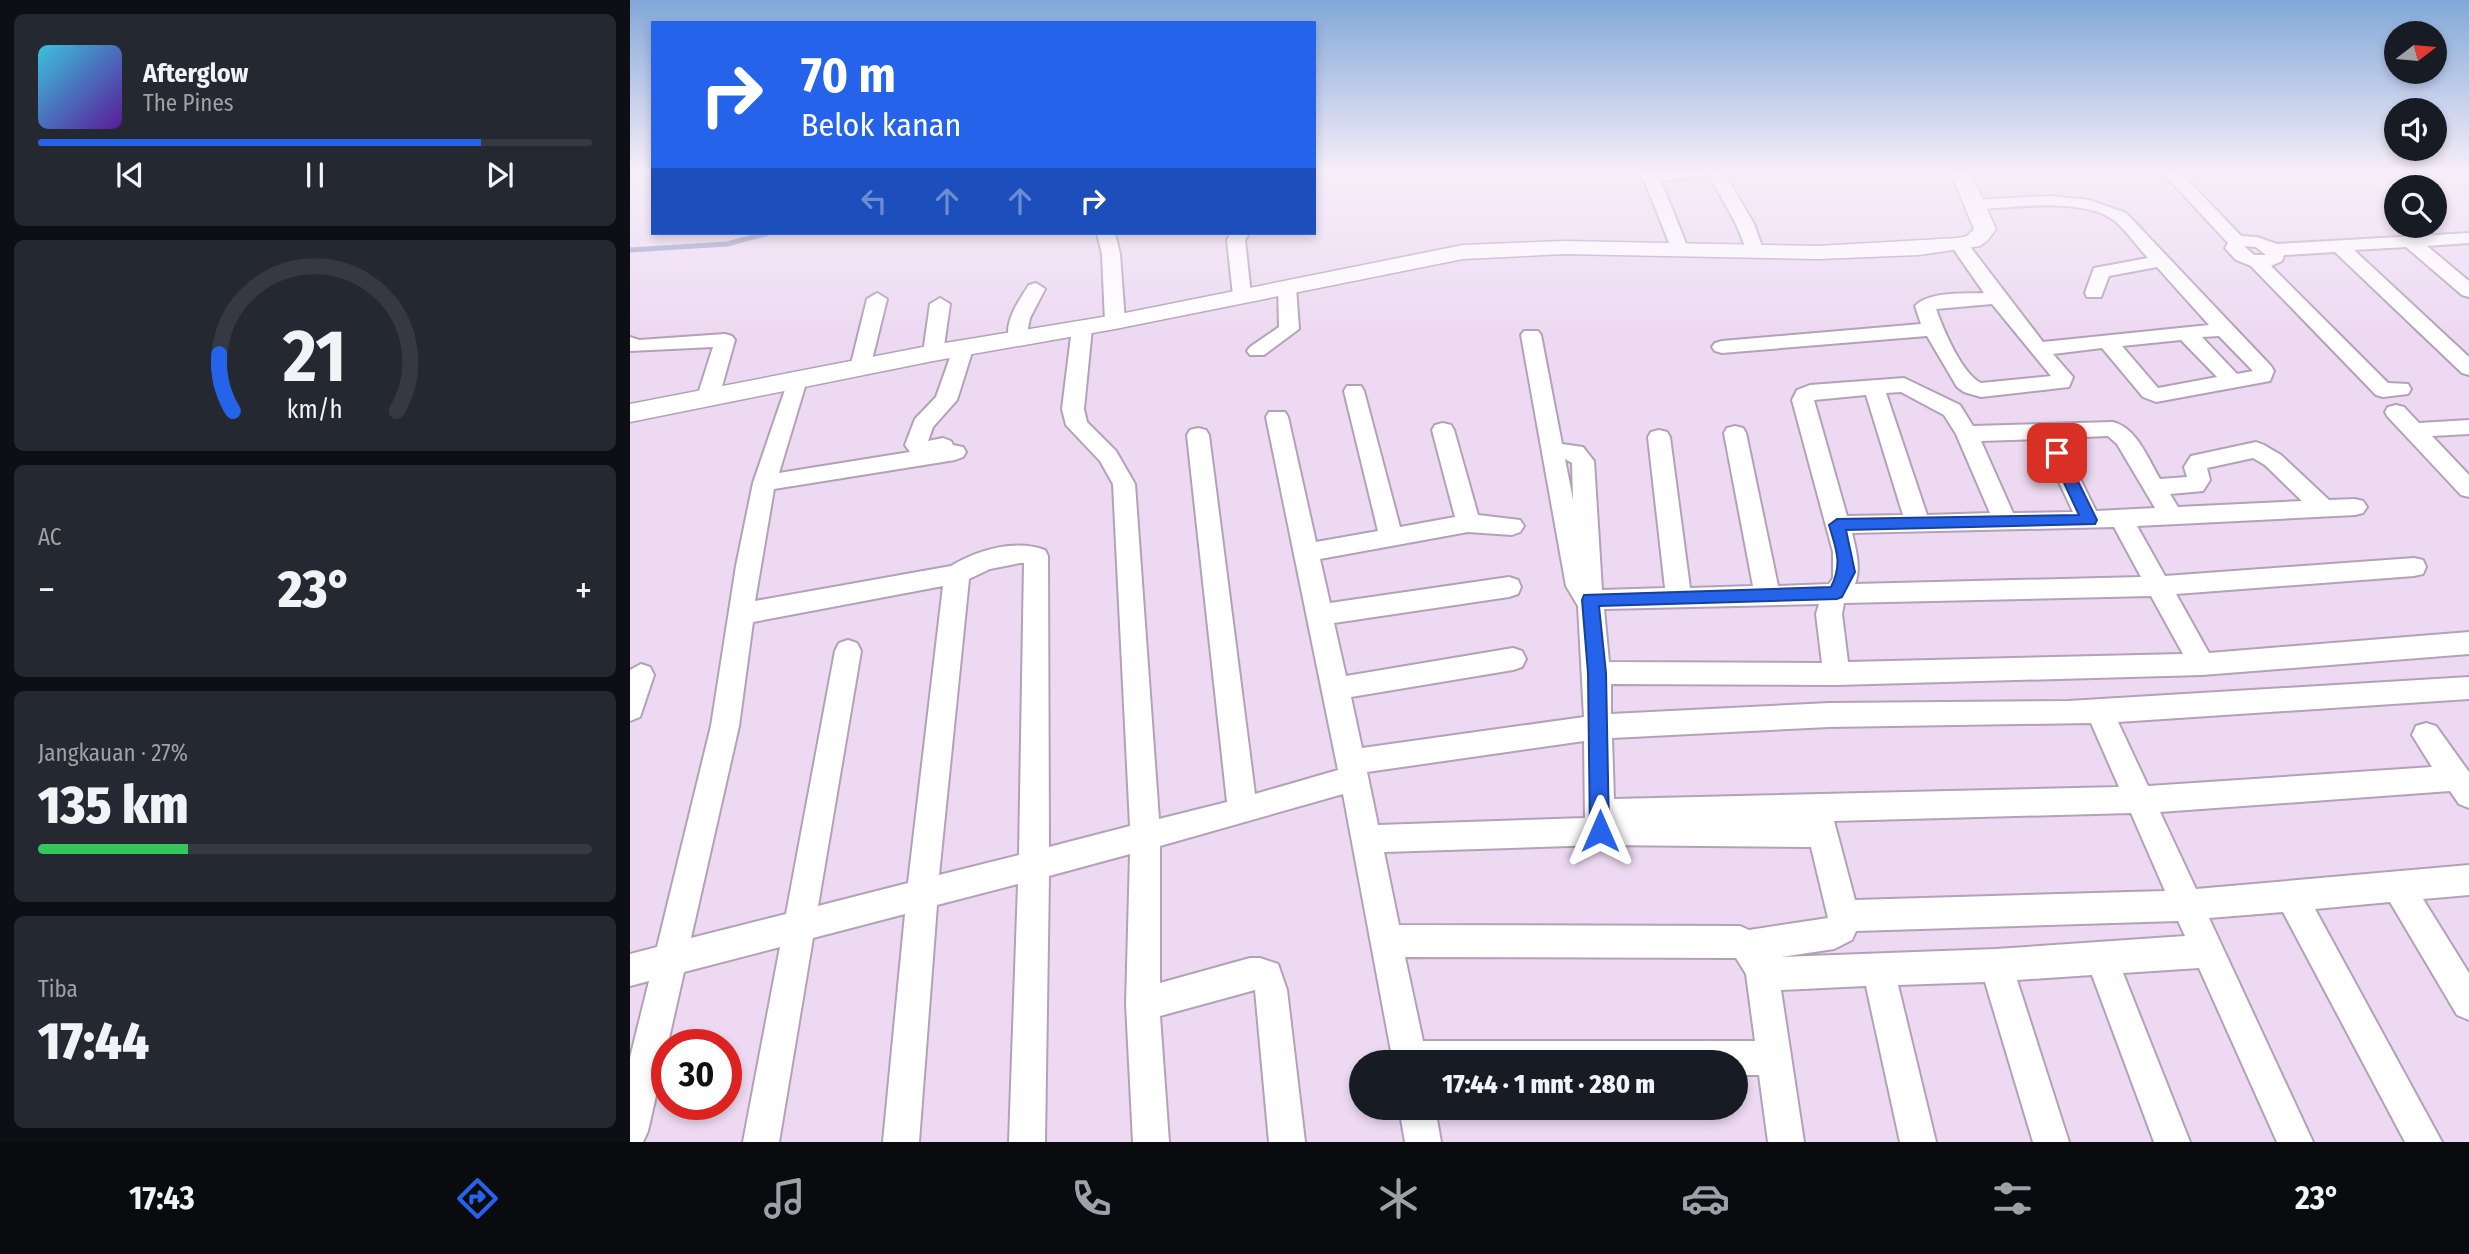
<!DOCTYPE html>
<html lang="id">
<head>
<meta charset="utf-8">
<style>
  body { margin:0; font-family:"Fira Sans Condensed",sans-serif; background:#242831; color:#f1f3f6; height:100vh; display:flex; flex-direction:column; font-size:26px; white-space:nowrap }
  * { box-sizing:border-box; margin:0 }
  p { font-size:23px; color:#9ea1a6 }
  .icon { flex:none; width:38px; height:38px; fill:none; stroke:currentColor; stroke-width:2; stroke-linecap:round; stroke-linejoin:round }
  .map { position:relative; flex:1; overflow:hidden }
  .sheet { display:flex; flex-direction:column; gap:14px; padding:14px; background:#0d0f14; width:630px }
  .sheet>* { flex:none }
  .top-card { position:absolute; left:21px; top:21px; width:665px; height:214px; border-radius:0px; box-shadow:0 4px 10px #0003; background:#2563eb; color:#fff; overflow:hidden }
  .needle { width:46px; rotate:74deg }
  .controls { position:absolute; left:1754px; top:21px; display:grid; gap:14px }
  .controls a { display:grid; place-items:center; width:63px; height:63px; border-radius:50%; background:#171b24; box-shadow:0 4px 10px #0003; font-size:35px }
  .speed { position:absolute; left:21px; top:1029px; display:flex; gap:14px; font-size:35px; font-weight:700; text-align:center }
  .speed>* { display:grid; place-content:center; width:91px; height:91px; border-radius:50%; background:#171b24; box-shadow:0 4px 10px #0003; line-height:1 }
  .speed .limit { border:10px solid #d22; background:#fff; color:#111 }
  .pin { position:absolute; display:grid; place-items:center; width:60px; height:60px; color:#fff; margin:-30px; border-radius:14px; box-shadow:0 4px 10px #0006 }
  .me { position:absolute; width:77px; margin:-38px; rotate:0deg; stroke-linejoin:round; filter:drop-shadow(0 0 5px #0008) }
  .turn { display:flex; align-items:center; gap:24px; height:147px; padding:0 35px; font-size:32px }
  .turn .icon { width:91px; height:91px; stroke-width:2.5 }
  .turn b { display:block; font-size:49px; line-height:60px }
  .lanes { display:flex; align-items:center; height:66px; padding:0 35px; background:#0003; justify-content:center; gap:35px; direction:ltr }
  .lanes .off { opacity:.35 }
  .big { font-size:52px; font-weight:800; line-height:1.1 }
  .sheet .card { flex:1; display:flex; flex-direction:column; justify-content:center; gap:10px; min-width:0; padding:0 24px; border-radius:10px; background:#242831 }
  .sheet .dial { align-items:center; gap:0 }
  .dial svg { height:182px; overflow:visible; fill:none; stroke:#363941; stroke-width:7; stroke-linecap:round; text-anchor:middle }
  .dial text { fill:#f1f3f6; stroke:none }
  .song { display:flex; align-items:center; gap:21px }
  .cover { width:84px; height:84px; border-radius:10px; background:linear-gradient(135deg,hsl(190 70% 55%),hsl(270 70% 35%)) }
  .played { height:7px; border-radius:4px; background:linear-gradient(90deg,#2563eb 80%,#363941 80%) }
  .keys { display:flex; justify-content:space-around; direction:ltr }
  .heat { display:flex; justify-content:space-between; align-items:center; font-size:38px; direction:ltr }
  .charge { height:10px; border-radius:5px; background:linear-gradient(90deg,#34c759 27%,#363941 0) }
  .trip { position:absolute; left:719px; top:1050px; width:399px; height:70px; border-radius:35px; background:#171b24; box-shadow:0 4px 10px #0003; font-weight:800; line-height:70px; text-align:center }
  .tab-bar { display:flex; height:112px; justify-content:space-around; align-items:center; background:#090b0e; color:#9ea1a6 }
  .tab-bar .icon { width:49px; height:49px }
  .tab-bar .current { color:#2563eb }
  .tab-bar b { font-size:32px; color:#f1f3f6 }
  main { display:flex; flex:1; min-height:0 }
  .map>svg:first-child { display:block }
</style>
</head>
<body>
<main>
<section class="sheet">
<div class="card">
<div class="song"><i class="cover"></i><div><b>Afterglow</b><p>The Pines</p></div></div>
<div class="played"></div>
<div class="keys"><svg class="icon" aria-label="previous" viewBox="0 0 24 24"><path d="M18 5L8 12l10 7zM5 5v14"/></svg><svg class="icon" aria-label="pause" viewBox="0 0 24 24"><path d="M8 5v14M16 5v14"/></svg><svg class="icon" aria-label="next" viewBox="0 0 24 24"><path d="M6 5l10 7-10 7zM19 5v14"/></svg></div>
</div>
<div class="card dial"><svg viewBox="0 0 100 80">
<path d="M14 69A42 42 0 1 1 86 69"/>
<path d="M14 69A42 42 0 0 1 8 44" stroke="#2563eb"/>
<text x="50" y="56" font-size="32" font-weight="700">21</text>
<text x="50" y="72" font-size="11">km/h</text>
</svg></div>
<div class="card"><p>AC</p>
<div class="heat"><a>−</a><b class="big">23°</b><a>+</a></div>
</div>
<div class="card"><p>Jangkauan · 27%</p><b class="big">135 km</b><div class="charge"></div></div>
<div class="card"><p>Tiba</p><b class="big">17:44</b></div>
</section>
<div class="map">
<svg width="1839" height="1142" viewBox="0 0 1839 1142">
  <rect width="100%" height="100%" fill="#eddaf2"/>
  <g fill="none" stroke-linecap="round" stroke-linejoin="round">
    <!-- stream -->
    <path stroke="#8997c1" stroke-width="5" d="M 0,250 L 97,244 L 138,233"/>
    <!-- minor casing -->
    <g stroke="#b3a1b7" stroke-width="4">
      <path id="minor" d="M 12,171 L 23,171 L 23,181 L 17,180 Z
        M 1003,171 L 1093,171 L 1124,224 L 1134,252 L 1125,257 L 1119,256 L 1106,224 L 1079,175 L 1031,181 L 1059,251 L 1056,255 L 1044,255 L 1014,180 Z
        M 1531,171 L 1549,171 L 1611,236 L 1627,237 L 1647,244 L 1839,233 L 1839,243 L 1797,246 L 1839,281 L 1839,297 L 1832,295 L 1776,247 L 1724,250 L 1839,357 L 1839,375 L 1832,373 L 1705,252 L 1654,255 L 1652,261 L 1641,266 L 1758,383 L 1778,384 L 1781,389 L 1778,394 L 1753,397 L 1746,395 L 1621,266 L 1606,260 L 1595,248 L 1598,243 ZM 1614,246 L 1626,247 L 1636,255 L 1624,255 Z
        M 1420,196 L 1459,200 L 1496,213 L 1641,366 L 1644,371 L 1640,381 L 1526,402 L 1513,397 L 1472,348 L 1423,354 L 1443,377 L 1439,387 L 1351,397 L 1334,392 L 1327,387 L 1297,336 L 1092,353 L 1085,351 L 1082,347 L 1085,343 L 1092,341 L 1291,324 L 1285,306 C 1299,291 1335,294 1354,293 L 1320,244 L 1329,239 L 1335,240 L 1413,342 L 1579,325 L 1527,267 L 1479,276 L 1471,297 L 1457,297 L 1455,293 L 1464,268 L 1518,258 C 1507,246 1497,232 1485,221 C 1454,197 1381,207 1344,210 L 1335,205 L 1344,200 ZM 1362,304 L 1421,376 L 1351,383 C 1332,374 1313,329 1306,309 ZM 1589,336 L 1623,371 L 1607,374 L 1572,337 ZM 1551,340 L 1587,377 L 1528,388 L 1492,346 Z
        M 467,233 L 485,233 L 490,254 L 495,322 L 492,326 L 478,326 L 475,322 L 472,254 Z
        M 601,233 L 619,233 L 615,240 L 621,295 L 612,301 L 603,295 L 597,240 Z
        M 657,281 L 666,287 L 669,329 L 634,355 L 620,355 L 617,351 L 620,347 L 649,327 L 648,287 Z
        M 406,283 L 415,289 L 400,318 L 395,343 L 381,343 C 371,326 389,300 399,285 Z
        M 247,293 L 257,299 L 240,368 L 237,373 L 223,373 L 220,368 L 237,299 Z
        M 310,298 L 320,304 L 313,353 L 310,357 L 296,357 L 293,353 L 300,304 Z
        M 452,322 L 459,324 L 462,328 L 454,409 L 457,422 L 486,451 L 505,484 L 529,819 L 597,802 L 557,435 L 560,430 L 568,428 L 576,430 L 579,435 L 625,794 L 708,770 L 636,417 L 639,412 L 655,412 L 658,417 L 686,542 L 748,531 L 714,391 L 717,386 L 731,386 L 734,391 L 770,527 L 825,517 L 802,430 L 805,425 L 813,423 L 821,425 L 824,430 L 848,515 L 890,520 L 894,526 L 890,532 L 882,535 L 838,532 L 690,559 L 700,603 L 879,577 L 888,580 L 891,587 L 888,594 L 879,597 L 704,623 L 716,676 L 883,648 L 892,651 L 896,659 L 892,667 L 883,670 L 721,697 L 732,748 L 954,717 L 948,606 L 936,586 L 891,335 L 894,331 L 908,331 L 911,335 L 932,444 L 953,447 L 964,461 L 972,590 L 1035,588 L 1018,437 L 1021,432 L 1029,430 L 1037,432 L 1040,437 L 1060,588 L 1123,586 L 1094,433 L 1097,428 L 1105,426 L 1113,428 L 1116,433 L 1148,586 L 1199,584 L 1203,578 L 1203,552 L 1162,400 L 1167,390 L 1180,385 L 1274,378 L 1330,405 L 1343,426 L 1483,422 C 1507,428 1518,459 1530,479 L 1557,477 L 1554,467 L 1561,456 L 1626,442 L 1634,445 L 1651,455 L 1699,500 L 1725,499 L 1733,501 L 1737,507 L 1733,513 L 1725,515 L 1507,526 L 1535,576 L 1784,558 L 1793,560 L 1796,567 L 1793,574 L 1784,576 L 1546,594 L 1579,653 L 1839,632 L 1839,654 L 1572,675 L 1206,685 L 981,684 L 981,714 L 1199,703 L 1438,701 L 1839,677 L 1839,699 L 1488,722 L 1518,786 L 1802,767 L 1782,735 L 1786,726 L 1796,723 L 1806,726 L 1839,772 L 1839,808 L 1829,804 L 1820,791 L 1530,812 L 1566,889 L 1839,865 L 1839,895 L 1793,899 L 1839,973 L 1839,1020 L 1827,1015 L 1760,902 L 1685,909 L 1812,1142 L 1775,1142 L 1653,912 L 1579,918 L 1683,1142 L 1647,1142 L 1569,968 L 1493,973 L 1560,1142 L 1524,1142 L 1462,975 L 1387,980 L 1439,1142 L 1403,1142 L 1355,982 L 1268,985 L 1306,1142 L 1270,1142 L 1236,986 L 1151,990 L 1174,1142 L 1138,1142 L 1129,1075 L 1106,1075 L 1106,1062 L 763,1062 L 713,794 L 530,846 L 530,983 L 620,958 L 630,958 L 648,964 L 657,990 L 675,1142 L 639,1142 L 625,990 L 530,1016 L 539,1142 L 503,1142 L 496,1004 L 500,854 L 419,876 L 415,1142 L 379,1142 L 388,884 L 307,905 L 289,1142 L 253,1142 L 275,914 L 183,938 L 149,1142 L 113,1142 L 150,947 L 54,972 L 18,1131 L 13,1142 L 0,1142 L 0,1058 L 19,981 L 0,986 L 0,954 L 27,947 L 81,726 L 106,566 L 123,483 L 160,375 L 174,375 L 177,380 L 149,473 L 280,452 L 275,445 L 285,419 L 306,397 L 323,349 L 326,345 L 340,345 L 343,349 L 327,400 L 303,427 L 298,441 L 313,438 L 321,441 L 323,445 L 333,447 L 336,452 L 333,457 L 325,460 L 144,489 L 125,601 L 321,566 C 347,550 385,539 415,550 L 418,556 L 419,847 L 500,826 L 483,484 L 470,461 L 436,425 L 432,409 L 442,328 L 445,324 ZM 1271,392 L 1314,415 L 1326,434 L 1360,513 L 1297,515 L 1256,393 ZM 1236,395 L 1273,515 L 1217,516 L 1184,400 ZM 1478,436 L 1487,444 L 1525,508 L 1466,511 L 1430,438 ZM 1409,439 L 1443,512 L 1383,513 L 1351,441 ZM 1623,458 L 1635,465 L 1672,501 L 1548,507 L 1540,494 L 1573,491 L 1580,480 L 1577,468 ZM 935,459 L 942,463 L 943,500 ZM 1484,527 L 1511,577 L 1225,584 C 1231,568 1226,549 1222,533 ZM 390,563 L 394,563 L 389,855 L 309,875 L 339,579 L 360,569 ZM 313,586 L 278,883 L 188,906 L 231,651 L 227,643 L 218,640 L 209,643 L 205,651 L 156,914 L 61,938 L 109,726 L 123,622 ZM 1521,596 L 1553,654 L 1218,662 L 1212,614 L 1214,603 ZM 1189,604 L 1186,614 L 1192,663 L 979,662 L 974,609 ZM 1461,723 L 1489,787 L 984,799 L 982,738 L 1199,727 ZM 954,741 L 955,818 L 748,825 L 737,772 ZM 1501,813 L 1535,891 L 1225,900 L 1204,821 ZM 970,845 L 1181,847 L 1198,918 L 1119,930 L 1110,926 L 769,925 L 754,852 ZM 1548,921 L 1555,936 L 1366,949 L 1151,957 L 1204,949 L 1222,940 L 1226,931 ZM 775,957 L 1106,958 L 1116,974 L 1125,1041 L 793,1041 Z
        M 95,334 L 102,336 L 105,340 L 89,397 L 85,402 L 71,402 L 67,397 L 83,347 L 0,351 L 0,337 L 9,340 Z
        M 1766,405 L 1774,407 L 1789,423 L 1839,420 L 1839,434 L 1802,436 L 1839,475 L 1839,497 L 1831,495 L 1758,417 L 1755,412 L 1758,407 Z
        M 11,664 L 20,667 L 24,675 L 10,717 L 0,721 L 0,670 Z
        M 769,1108 L 805,1108 L 811,1142 L 775,1142 Z"/>
    </g>
    <!-- tertiary casing -->
    <g stroke="#b3a1b7" stroke-width="3">
      <path id="tertiary" d="M 1320,171 L 1340,171 L 1366,229 L 1358,240 L 1350,246 L 1289,255 L 1188,259 L 934,254 L 833,259 L 485,329 L 303,361 L 0,422 L 0,404 L 303,345 L 485,315 L 833,245 L 934,241 L 1188,246 L 1328,238 L 1337,236 L 1344,229 Z"/>
    </g>
    <!-- minor -->
    <use href="#minor" fill="#fff" fill-rule="evenodd"/>
    <!-- tertiary -->
    <use href="#tertiary" fill="#fff" fill-rule="evenodd"/>
  </g>
  <!-- sky -->
  <linearGradient id="sky" x2="0" y2="1"><stop stop-color="#82a8d8"/><stop offset="0.52" stop-color="#f7eef9"/><stop offset="1" stop-color="#f7eef9" stop-opacity="0"/></linearGradient>
  <rect width="1839" height="331" fill="url(#sky)"/>
  <!-- route -->
  <path fill="#2563eb" stroke="#184099" stroke-width="2" d="M 1427,448 L 1434,453 L 1467,520 L 1465,524 L 1216,530 L 1225,572 L 1212,597 L 1207,599 L 969,606 L 976,673 L 979,831 L 977,837 L 970,840 L 963,837 L 960,831 L 958,673 L 952,600 L 954,595 L 1201,587 C 1213,563 1206,549 1199,525 L 1207,519 L 1449,515 L 1420,453 Z"/>
</svg>
<div class="controls">
<a><svg class="needle" viewBox="-14 -14 28 28"><path d="M0-13l5 13h-10z" fill="#e53935"/><path d="M0 13l5-13h-10z" fill="#9ea1a6"/></svg></a>
<a><svg class="icon" aria-label="sound" viewBox="0 0 24 24"><path d="M4 9h4l5-4v14l-5-4H4zM17 9q2 3 0 6"/></svg></a>
<a><svg class="icon" aria-label="search" viewBox="0 0 24 24"><circle cx="10" cy="10" r="6"/><path d="M15 15l6 6"/></svg></a>
</div>
<div class="speed"><div class="limit">30</div></div>
<div class="pin" style="left:1427px;top:453px;background:#d93025"><svg class="icon" aria-label="arrive" viewBox="0 0 24 24"><path d="M6 21V4h12l-3 4 3 4H6"/></svg></div>
<svg class="me" style="left:970px;top:831px" viewBox="-20 -20 40 40"><path d="M0-17L14 15 0 8-14 15z" fill="#2563eb" stroke="#fff" stroke-width="4"/></svg>
<div class="trip">17:44 · 1 mnt · 280 m</div>
<div class="top-card">
<div class="turn"><svg class="icon" aria-label="right" viewBox="0 0 24 24"><path d="M7 20v-9h11M14 6l5 5-5 5"/></svg><div><b>70 m</b>Belok kanan</div></div>
<div class="lanes"><svg class="icon off" aria-label="left" viewBox="0 0 24 24"><path d="M17 20v-9H6M10 6l-5 5 5 5"/></svg><svg class="icon off" aria-label="ahead" viewBox="0 0 24 24"><path d="M12 20V5M6 11l6-6 6 6"/></svg><svg class="icon off" aria-label="ahead" viewBox="0 0 24 24"><path d="M12 20V5M6 11l6-6 6 6"/></svg><svg class="icon" aria-label="right" viewBox="0 0 24 24"><path d="M7 20v-9h11M14 6l5 5-5 5"/></svg></div>
</div>
</div>
</main>
<nav class="tab-bar">
<b>17:43</b>
<svg class="icon current" aria-label="directions" viewBox="0 0 24 24"><path d="M12 3l9 9-9 9-9-9zM9 14v-3h6M13 9l2 2-2 2"/></svg>
<svg class="icon" aria-label="music" viewBox="0 0 24 24"><path d="M9 18V5l10-2v13"/><circle cx="6" cy="18" r="3"/><circle cx="16" cy="16" r="3"/></svg>
<svg class="icon" aria-label="phone" viewBox="0 0 24 24"><path d="M5 4h4l2 5-3 2q2 4 5 5l2-3 5 2v4C11 20 4 13 5 4z"/></svg>
<svg class="icon" aria-label="climate" viewBox="0 0 24 24"><path d="M12 3v18M4 7l16 10M4 17L20 7"/></svg>
<svg class="icon" aria-label="car" viewBox="0 0 24 24"><path d="M5 17H2v-5l4-1 3-4h7l3 4 3 1v5h-3M9 17h6M6 11h13"/><circle cx="7" cy="17" r="2"/><circle cx="17" cy="17" r="2"/></svg>
<svg class="icon" aria-label="filters" viewBox="0 0 24 24"><path d="M4 7h16M4 17h16"/><circle cx="9" cy="7" r="2"/><circle cx="15" cy="17" r="2"/></svg>
<b>23°</b>
</nav>
</body>
</html>
